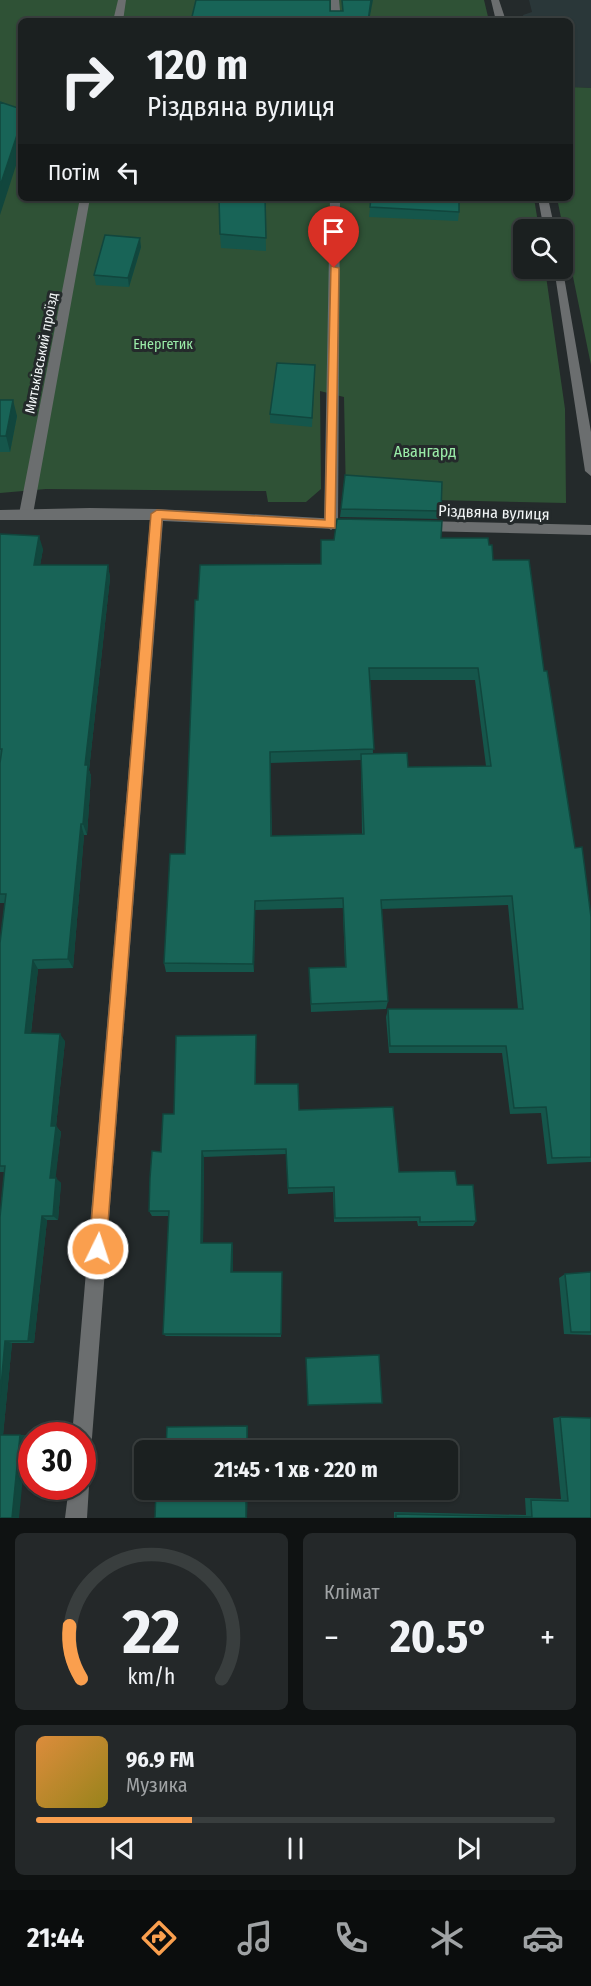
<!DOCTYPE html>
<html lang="uk">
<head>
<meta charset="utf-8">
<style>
  body { margin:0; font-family:"Fira Sans Condensed",sans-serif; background:#242829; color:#f1f3f6; height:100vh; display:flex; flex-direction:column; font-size:22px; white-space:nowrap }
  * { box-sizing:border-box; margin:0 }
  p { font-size:20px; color:#a0a3a5 }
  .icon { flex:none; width:33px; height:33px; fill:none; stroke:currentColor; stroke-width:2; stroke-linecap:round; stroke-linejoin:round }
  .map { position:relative; height:1518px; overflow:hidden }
  .drawer { display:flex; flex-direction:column; gap:15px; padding:15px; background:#0f1212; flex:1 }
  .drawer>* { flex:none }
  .banner { position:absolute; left:18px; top:18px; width:555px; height:183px; border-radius:9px; box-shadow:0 2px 4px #0004,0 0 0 2px #393e3e; background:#1b2020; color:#f1f3f6; overflow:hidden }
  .buttons { position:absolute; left:513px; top:219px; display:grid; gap:12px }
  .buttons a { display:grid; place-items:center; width:60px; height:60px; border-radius:9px; background:#1b2020; box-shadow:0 2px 4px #0004,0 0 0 2px #393e3e; font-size:30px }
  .speed { position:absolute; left:18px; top:1422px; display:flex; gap:12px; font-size:30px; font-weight:700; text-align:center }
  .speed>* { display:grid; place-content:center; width:78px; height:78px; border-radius:50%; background:#1b2020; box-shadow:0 2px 4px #0004,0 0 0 2px #393e3e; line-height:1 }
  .speed .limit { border:9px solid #d22; background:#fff; color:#111 }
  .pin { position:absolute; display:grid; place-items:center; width:51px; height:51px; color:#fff; margin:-62px -26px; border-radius:50% 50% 50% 0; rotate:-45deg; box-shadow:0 0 6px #0007 }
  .pin .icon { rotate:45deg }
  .me { position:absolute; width:66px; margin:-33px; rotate:4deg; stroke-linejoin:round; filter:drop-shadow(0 0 4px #0008) }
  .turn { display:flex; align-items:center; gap:21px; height:126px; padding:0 30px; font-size:27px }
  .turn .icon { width:78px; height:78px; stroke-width:2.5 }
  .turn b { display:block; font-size:42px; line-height:51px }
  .then { display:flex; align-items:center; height:57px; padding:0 30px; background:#0003; gap:12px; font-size:22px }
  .big { font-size:45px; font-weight:700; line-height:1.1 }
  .drawer .tile { flex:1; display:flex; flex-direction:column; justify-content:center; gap:9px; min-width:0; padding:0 21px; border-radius:9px; background:#242829 }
  .drawer .dial { align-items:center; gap:0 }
  .dial svg { height:156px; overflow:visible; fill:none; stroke:#393e3e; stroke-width:7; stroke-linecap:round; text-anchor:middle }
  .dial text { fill:#f1f3f6; stroke:none }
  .song { display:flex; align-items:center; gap:18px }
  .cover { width:72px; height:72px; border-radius:9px; background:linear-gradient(135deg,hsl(30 70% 55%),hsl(50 70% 35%)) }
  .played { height:6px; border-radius:3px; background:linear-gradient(90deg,#fa9f4e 30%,#393e3e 30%) }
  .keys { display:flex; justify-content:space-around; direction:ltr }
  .heat { display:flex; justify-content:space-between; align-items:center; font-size:33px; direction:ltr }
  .drawer .tiles { flex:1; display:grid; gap:15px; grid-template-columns:1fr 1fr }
  .tile:last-child { grid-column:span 2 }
  .trip { position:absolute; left:134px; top:1440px; width:324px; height:60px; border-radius:9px; background:#1b2020; box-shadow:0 2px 4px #0004,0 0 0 2px #393e3e; font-weight:700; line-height:60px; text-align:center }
  .tab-bar { display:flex; height:96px; justify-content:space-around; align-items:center; background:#0b0d0d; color:#a0a3a5 }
  .tab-bar .icon { width:42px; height:42px }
  .tab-bar .selected { color:#fa9f4e }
  .tab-bar b { font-size:27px; color:#f1f3f6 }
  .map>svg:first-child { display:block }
</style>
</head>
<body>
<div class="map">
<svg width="591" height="1518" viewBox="0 0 591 1518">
  <rect width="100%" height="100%" fill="#242a2b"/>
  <!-- built -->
  <path fill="#2a3739" d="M 529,0 L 591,0 L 591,88 L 570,87 L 570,21 L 524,21 L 523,15 L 532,12 Z"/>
  <!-- green -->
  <path fill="#2f5236" d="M 0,0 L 484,0 L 489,21 L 21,21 L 21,198 L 534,198 L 539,229 L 524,230 L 524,268 L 545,269 L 565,409 L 566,503 L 346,498 L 344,397 L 320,391 L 321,489 L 306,502 L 268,502 L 266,491 L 46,489 L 0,493 Z
    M 570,87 L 591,88 L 591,365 L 557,198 L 570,198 Z"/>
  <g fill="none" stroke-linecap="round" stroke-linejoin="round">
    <!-- lane -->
    <path fill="#6b6e6f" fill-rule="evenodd" d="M 118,0 L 126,0 L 123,21 L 113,21 Z
      M 331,0 L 339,0 L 341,21 L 331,21 Z
      M 80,198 L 90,198 L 33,514 L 26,519 L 19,514 Z
      M 330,198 L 340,198 L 338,525 L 331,530 L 324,525 Z"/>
    <!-- street -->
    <path fill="#6b6e6f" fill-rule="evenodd" d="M 491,0 L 499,0 L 506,21 L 496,21 Z
      M 538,198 L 548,198 L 555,230 L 544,230 Z
      M 562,265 L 591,432 L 591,476 L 585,471 L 554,268 L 562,268 Z
      M 90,508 L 157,509 L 356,520 L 363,525 L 356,530 L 163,521 L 92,1438 L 89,1445 L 82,1448 L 82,1436 L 72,1436 L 150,520 L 0,520 L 0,510 Z
      M 422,521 L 591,525 L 591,535 L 422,531 L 415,526 Z
      M 82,1477 L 86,1479 L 89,1486 L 87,1518 L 65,1518 L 69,1486 L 82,1486 Z"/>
  </g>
  <!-- wall -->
  <path fill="#15564b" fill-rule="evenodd" d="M 265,198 L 266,251 L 221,248 L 220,234 Z
    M 371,198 L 459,212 L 458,221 L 369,217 Z
    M 141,247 L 129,287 L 96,285 L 94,275 Z
    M 315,365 L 312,427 L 270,423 L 270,414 Z
    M 0,400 L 17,416 L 10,452 L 0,452 Z
    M 341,509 L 441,511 L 440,519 L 340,517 Z
    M 0,534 L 43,549 L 40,565 L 108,565 L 110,578 L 89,770 L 91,776 L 87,835 L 84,835 L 73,968 L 38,969 L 31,1033 L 65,1041 L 56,1126 L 61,1132 L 55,1178 L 61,1183 L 58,1220 L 47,1220 L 34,1343 L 12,1343 L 3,1435 L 27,1435 L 0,1518 L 5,1172 L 0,1172 L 0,943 L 5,903 L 0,903 Z
    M 441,538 L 489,545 L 493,560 L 544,671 L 575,848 L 591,917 L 591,1162 L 547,1164 L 541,1113 L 510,1114 L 502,1053 L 389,1053 L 386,1017 L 388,1009 L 518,1009 L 508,905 L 381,909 L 388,1001 L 386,1009 L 311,1012 L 309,968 L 345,967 L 343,908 L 255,910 L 254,972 L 166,972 L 164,963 L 185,854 L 198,600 L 321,564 ZM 370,680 L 475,680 L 486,766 L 408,767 L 373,753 ZM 361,760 L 362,834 L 272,836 L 270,763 Z
    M 256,1043 L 256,1084 L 399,1172 L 457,1185 L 476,1221 L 473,1226 L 418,1226 L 417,1221 L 334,1222 L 333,1192 L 288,1194 L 286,1154 L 204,1157 L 203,1243 L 232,1243 L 233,1248 L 233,1272 L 282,1272 L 281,1337 L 166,1336 L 163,1334 L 169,1216 L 152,1216 L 149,1211 L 161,1152 L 174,1114 Z
    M 591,1272 L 591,1335 L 564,1334 L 559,1278 L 565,1274 Z
    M 560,1417 L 591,1518 L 394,1518 L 394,1512 L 526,1515 L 525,1498 L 561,1499 L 553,1418 Z"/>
  <!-- shaded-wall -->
  <path fill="#11463d" d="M 371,0 L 373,0 L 369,21 L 368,21 Z
    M 21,123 L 21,150 L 0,215 L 0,186 Z
    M 140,238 L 141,247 L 129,287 L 128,278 Z
    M 13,400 L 17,416 L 10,452 L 6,436 Z
    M 39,536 L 43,549 L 38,578 L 34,565 Z
    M 108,565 L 110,578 L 89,770 L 91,776 L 87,835 L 83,824 L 85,765 Z
    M 81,824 L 84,835 L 73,968 L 68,959 Z
    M 255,901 L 255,910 L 254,972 L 253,964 Z
    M 33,960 L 38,969 L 30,1041 L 25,1033 Z
    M 60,1034 L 65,1041 L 56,1126 L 61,1132 L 55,1183 L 50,1178 L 51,1126 Z
    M 256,1035 L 256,1091 L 255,1084 Z
    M 202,1151 L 204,1157 L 203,1248 L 201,1243 Z
    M 56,1178 L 61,1183 L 58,1220 L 53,1216 Z
    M 42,1216 L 47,1220 L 34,1343 L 28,1341 Z
    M 232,1243 L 233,1248 L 233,1275 L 231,1272 Z
    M 5,1341 L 12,1343 L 3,1435 L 0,1435 L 0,1398 Z
    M 247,1426 L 248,1426 L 248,1450 L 247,1450 Z
    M 20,1435 L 27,1435 L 19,1518 L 12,1518 Z
    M 246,1490 L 248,1490 L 247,1518 L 246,1518 Z"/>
  <!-- building -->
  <path fill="#186457" stroke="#11463d" stroke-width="1.5" fill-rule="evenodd" d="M 196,0 L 330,0 L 330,11 L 343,11 L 342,0 L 371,0 L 368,21 L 191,21 Z
    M 0,102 L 21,109 L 21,123 L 0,186 Z
    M 219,198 L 265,198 L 266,238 L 220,234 Z
    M 371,198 L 459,198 L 459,212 L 370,207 Z
    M 105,235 L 140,238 L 128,278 L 94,275 Z
    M 277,363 L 315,365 L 312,418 L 270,414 Z
    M 0,400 L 13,400 L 6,436 L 0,436 Z
    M 345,475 L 442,482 L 441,511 L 341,509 Z
    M 337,519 L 442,521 L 441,538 L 488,538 L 489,545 L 492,545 L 493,560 L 529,560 L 544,671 L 547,671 L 575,848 L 582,847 L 591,917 L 591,1157 L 552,1158 L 546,1107 L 514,1108 L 506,1046 L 390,1046 L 388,1009 L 523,1009 L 512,896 L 381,900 L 388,1001 L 311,1004 L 309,968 L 346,967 L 343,898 L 255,901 L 253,964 L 164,963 L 170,854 L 185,854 L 195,600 L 198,600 L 200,565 L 321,564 L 321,540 L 334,540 ZM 369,668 L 478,668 L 491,766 L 408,767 L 407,753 L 361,754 L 364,834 L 271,836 L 270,752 L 374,749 Z
    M 0,534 L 39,536 L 34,565 L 108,565 L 85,765 L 88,765 L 83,824 L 81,824 L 68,959 L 33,960 L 25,1033 L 60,1034 L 51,1126 L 56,1126 L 50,1178 L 56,1178 L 53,1216 L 42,1216 L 28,1341 L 5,1341 L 0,1398 L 0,1217 L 5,1166 L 0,1166 L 0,943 L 6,894 L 0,894 L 0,763 L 2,749 L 0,749 Z
    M 256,1035 L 255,1084 L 298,1084 L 299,1110 L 393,1107 L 399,1172 L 455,1171 L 457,1185 L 473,1185 L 476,1221 L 420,1222 L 420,1217 L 335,1218 L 334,1187 L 288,1188 L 286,1149 L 202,1151 L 201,1243 L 232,1243 L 231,1272 L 282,1272 L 281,1334 L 163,1334 L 169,1211 L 149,1211 L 150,1178 L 152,1151 L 161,1152 L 163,1114 L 174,1114 L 176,1036 Z
    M 591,1272 L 591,1332 L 571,1332 L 565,1274 Z
    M 379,1355 L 382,1403 L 308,1405 L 306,1358 Z
    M 560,1417 L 591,1418 L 591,1518 L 396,1518 L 396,1514 L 532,1517 L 531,1500 L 568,1501 Z
    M 247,1426 L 247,1450 L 166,1450 L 167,1427 Z
    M 0,1435 L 20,1435 L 12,1518 L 0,1518 Z
    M 156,1490 L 246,1490 L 246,1518 L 155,1518 Z"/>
  <!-- route -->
  <path fill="#fa9f4e" stroke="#a26733" stroke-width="1.5" d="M 331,266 L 339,268 L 335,528 L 162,519 L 106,1249 L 104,1255 L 98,1257 L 92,1255 L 89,1249 L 151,514 L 157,510 L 325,520 Z"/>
  <g text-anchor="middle" stroke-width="6" stroke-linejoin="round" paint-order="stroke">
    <!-- far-park labels -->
    <g font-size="14" fill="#9aeca8" stroke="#242a2b">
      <text x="163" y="349">Енергетик</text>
    </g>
    <!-- far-street labels -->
    <g font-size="14" fill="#f2f6f7" stroke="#242a2b">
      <text transform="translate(41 353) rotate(-79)" y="5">Митьківський проїзд</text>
    </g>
    <!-- park labels -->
    <g font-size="16" fill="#9aeca8" stroke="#242a2b">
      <text x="425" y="457">Авангард</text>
    </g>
    <!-- street labels -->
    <g font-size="16" fill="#f2f6f7" stroke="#242a2b">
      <text transform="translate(494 512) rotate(2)" y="6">Різдвяна вулиця</text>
    </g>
  </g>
</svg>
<div class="buttons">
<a><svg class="icon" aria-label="search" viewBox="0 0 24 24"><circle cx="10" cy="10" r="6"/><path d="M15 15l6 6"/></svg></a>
</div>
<div class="speed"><div class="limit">30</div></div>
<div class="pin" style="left:334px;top:268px;background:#d93025"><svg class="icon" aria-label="arrive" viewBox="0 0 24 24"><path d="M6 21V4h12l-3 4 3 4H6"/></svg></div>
<svg class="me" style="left:98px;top:1249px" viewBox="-20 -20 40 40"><circle r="17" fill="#fa9f4e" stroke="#fff" stroke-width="3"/><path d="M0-11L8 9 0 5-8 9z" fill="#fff"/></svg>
<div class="trip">21:45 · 1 хв · 220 m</div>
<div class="banner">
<div class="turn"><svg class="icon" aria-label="right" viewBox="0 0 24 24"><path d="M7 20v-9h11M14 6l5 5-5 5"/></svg><div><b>120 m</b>Різдвяна вулиця</div></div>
<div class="then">Потім<svg class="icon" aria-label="left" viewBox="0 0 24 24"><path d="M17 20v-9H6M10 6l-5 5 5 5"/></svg></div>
</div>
</div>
<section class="drawer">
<div class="tiles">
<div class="tile dial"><svg viewBox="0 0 100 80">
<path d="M14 69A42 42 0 1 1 86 69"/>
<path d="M14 69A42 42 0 0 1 8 42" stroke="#fa9f4e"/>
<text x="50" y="56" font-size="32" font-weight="700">22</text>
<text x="50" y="72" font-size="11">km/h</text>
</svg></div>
<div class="tile"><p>Клімат</p>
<div class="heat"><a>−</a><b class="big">20.5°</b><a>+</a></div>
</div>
<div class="tile">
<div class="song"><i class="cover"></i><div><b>96.9 FM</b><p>Музика</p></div></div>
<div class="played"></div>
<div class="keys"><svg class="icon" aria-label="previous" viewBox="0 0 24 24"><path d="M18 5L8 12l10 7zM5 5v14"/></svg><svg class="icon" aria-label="pause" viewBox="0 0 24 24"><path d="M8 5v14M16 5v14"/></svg><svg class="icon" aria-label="next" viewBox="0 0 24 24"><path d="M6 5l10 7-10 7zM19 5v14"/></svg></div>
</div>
</div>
</section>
<nav class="tab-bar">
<b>21:44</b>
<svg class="icon selected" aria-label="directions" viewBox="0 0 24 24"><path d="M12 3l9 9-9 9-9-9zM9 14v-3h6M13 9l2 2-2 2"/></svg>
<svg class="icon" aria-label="music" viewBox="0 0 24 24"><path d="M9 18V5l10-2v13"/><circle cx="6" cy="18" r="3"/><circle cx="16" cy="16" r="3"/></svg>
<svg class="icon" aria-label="phone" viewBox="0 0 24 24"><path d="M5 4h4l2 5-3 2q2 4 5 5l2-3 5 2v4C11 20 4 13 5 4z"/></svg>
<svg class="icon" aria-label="climate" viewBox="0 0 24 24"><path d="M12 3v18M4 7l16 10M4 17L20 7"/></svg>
<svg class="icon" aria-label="car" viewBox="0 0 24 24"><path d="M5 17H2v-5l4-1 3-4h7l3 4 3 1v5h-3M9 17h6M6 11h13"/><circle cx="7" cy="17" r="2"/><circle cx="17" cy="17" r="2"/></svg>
</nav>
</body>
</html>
